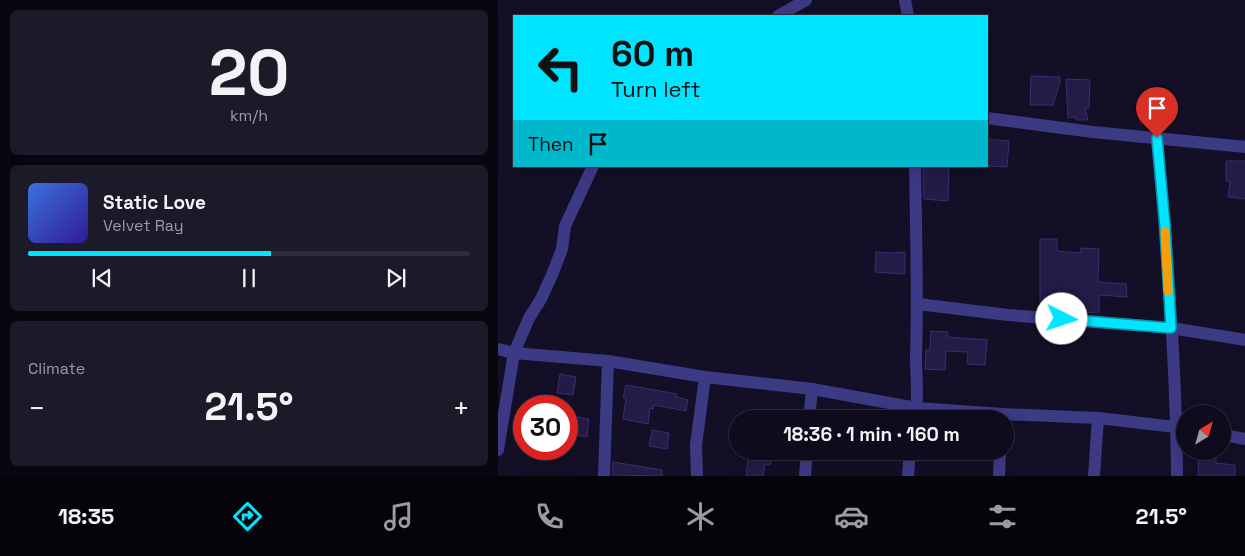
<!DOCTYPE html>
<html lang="en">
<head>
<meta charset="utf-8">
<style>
  body { margin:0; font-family:"Space Grotesk",sans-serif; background:#1c1929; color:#f1f3f6; height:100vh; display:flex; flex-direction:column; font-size:19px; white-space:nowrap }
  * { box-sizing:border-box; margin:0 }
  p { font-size:16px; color:#9b9ba3 }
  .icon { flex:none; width:28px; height:28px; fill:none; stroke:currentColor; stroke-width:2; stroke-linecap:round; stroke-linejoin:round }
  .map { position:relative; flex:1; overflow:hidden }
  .side { display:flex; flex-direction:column; gap:10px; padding:10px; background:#08060f; width:498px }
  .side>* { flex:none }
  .banner { position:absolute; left:15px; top:15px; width:475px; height:152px; border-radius:0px; box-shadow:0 5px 20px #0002,0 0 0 1px #2e2b3b; background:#00e5ff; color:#111; overflow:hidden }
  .needle { width:32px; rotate:37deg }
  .fabs { position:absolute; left:678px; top:405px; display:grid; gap:10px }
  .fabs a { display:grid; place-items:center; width:55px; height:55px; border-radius:50%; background:#0e0b1c; box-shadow:0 5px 20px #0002,0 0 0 1px #2e2b3b; font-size:25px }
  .speed { position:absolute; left:15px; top:395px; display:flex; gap:10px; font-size:25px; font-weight:700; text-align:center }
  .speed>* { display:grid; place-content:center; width:65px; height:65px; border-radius:50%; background:#0e0b1c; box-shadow:0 5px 20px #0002,0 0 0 1px #2e2b3b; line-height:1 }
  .speed .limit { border:8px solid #d22; background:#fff; color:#111 }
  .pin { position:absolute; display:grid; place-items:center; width:42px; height:42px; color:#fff; margin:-51px -21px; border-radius:50% 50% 50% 0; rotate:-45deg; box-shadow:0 0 5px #0007 }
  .pin .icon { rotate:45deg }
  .me { position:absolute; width:55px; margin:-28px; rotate:94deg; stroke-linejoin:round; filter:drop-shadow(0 0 4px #0008) }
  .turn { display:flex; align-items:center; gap:18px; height:105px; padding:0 15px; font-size:22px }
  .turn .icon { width:65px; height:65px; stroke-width:2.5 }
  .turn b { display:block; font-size:35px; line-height:42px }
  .then { display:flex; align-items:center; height:48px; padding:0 15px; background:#0003; gap:10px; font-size:19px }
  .big { font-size:38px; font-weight:700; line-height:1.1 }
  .side .tile { flex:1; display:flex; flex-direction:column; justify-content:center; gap:8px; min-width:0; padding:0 18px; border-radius:8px; background:#1c1929 }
  .side .dial { align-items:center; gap:0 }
  .dial b { font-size:65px; line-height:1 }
  .song { display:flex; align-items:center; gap:15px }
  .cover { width:60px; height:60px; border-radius:8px; background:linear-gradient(135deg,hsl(220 70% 55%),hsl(250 70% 35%)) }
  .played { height:5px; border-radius:2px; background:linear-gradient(90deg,#00e5ff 55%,#2e2b3b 55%) }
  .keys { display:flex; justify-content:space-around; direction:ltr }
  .heat { display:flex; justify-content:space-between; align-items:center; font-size:28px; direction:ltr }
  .trip { position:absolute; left:231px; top:410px; width:285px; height:50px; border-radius:25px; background:#0e0b1c; box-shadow:0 5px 20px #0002,0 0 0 1px #2e2b3b; font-weight:700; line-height:50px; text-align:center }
  .tab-bar { display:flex; height:80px; justify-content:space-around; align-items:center; background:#06040b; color:#9b9ba3 }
  .tab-bar .icon { width:35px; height:35px }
  .tab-bar .active { color:#00e5ff }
  .tab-bar b { font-size:22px; color:#f1f3f6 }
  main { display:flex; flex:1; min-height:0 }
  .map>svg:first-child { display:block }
</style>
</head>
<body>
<main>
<section class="side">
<div class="tile dial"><b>20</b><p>km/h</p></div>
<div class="tile">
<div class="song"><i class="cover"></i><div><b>Static Love</b><p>Velvet Ray</p></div></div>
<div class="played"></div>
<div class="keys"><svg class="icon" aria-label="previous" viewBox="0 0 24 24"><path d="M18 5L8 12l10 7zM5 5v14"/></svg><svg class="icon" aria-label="pause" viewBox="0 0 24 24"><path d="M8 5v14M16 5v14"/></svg><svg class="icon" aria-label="next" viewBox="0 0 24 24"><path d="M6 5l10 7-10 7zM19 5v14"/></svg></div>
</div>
<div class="tile"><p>Climate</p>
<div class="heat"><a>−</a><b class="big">21.5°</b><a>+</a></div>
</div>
</section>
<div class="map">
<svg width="748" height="476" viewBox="0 0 748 476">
  <rect width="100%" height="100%" fill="#130f26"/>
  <!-- building -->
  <path fill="#241b47" stroke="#3b2d73" d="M 533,76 L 562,77 L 562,83 L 555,105 L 532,105 Z
    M 568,79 L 592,80 L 591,108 L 587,108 L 590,120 L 578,120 L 578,117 L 570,118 Z
    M 489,139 L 511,141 L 509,167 L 489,166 Z
    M 728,161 L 748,161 L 748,199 L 730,197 L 732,181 L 728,181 Z
    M 425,166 L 451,166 L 450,201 L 426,199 Z
    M 542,239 L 559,239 L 559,251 L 582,253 L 583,248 L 601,249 L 600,282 L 628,284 L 629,297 L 601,295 L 601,312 L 585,313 L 585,307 L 563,307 L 563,304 L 542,304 Z
    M 378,252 L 392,253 L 407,252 L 407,274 L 377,272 Z
    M 433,331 L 450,332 L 450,337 L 489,340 L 487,365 L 469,364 L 470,352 L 448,351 L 447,370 L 427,369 L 428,350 L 432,350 Z
    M 62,374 L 78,377 L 75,395 L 59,393 Z
    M 128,385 L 179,394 L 178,397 L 190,400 L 188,411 L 156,405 L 155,409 L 152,408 L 150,424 L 125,419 L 128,398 L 125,398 Z
    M 69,415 L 91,419 L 89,437 L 69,433 Z
    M 154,430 L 171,433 L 169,449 L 151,446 Z
    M 251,451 L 274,451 L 272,465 L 267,464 L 265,476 L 248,476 Z
    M 701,451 L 718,451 L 718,463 L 737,465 L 737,476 L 700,476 Z
    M 115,462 L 164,470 L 164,476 L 114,475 Z"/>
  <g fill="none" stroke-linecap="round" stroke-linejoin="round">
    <!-- minor -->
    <path stroke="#3d3a85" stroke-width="12" d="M 407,0 L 410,16
      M 280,16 L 308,0
      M 489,118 L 595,132 L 748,147
      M 659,138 C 669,250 678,363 679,476
      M 417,166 C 418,230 420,294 418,358 C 418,378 421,399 417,419
      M 420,304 L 510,315 L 673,328 L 748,340
      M 0,349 L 16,353 L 110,361 L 207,377 L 314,389 L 419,408 L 505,414 L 600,418 L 686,428
      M 311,419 L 314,389
      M 724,435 L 748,439
      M 0,450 L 16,353 L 31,318 L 43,299 L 54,275 L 64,249 L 67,226 L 95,166
      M 106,476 L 110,361
      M 199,476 L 198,445 L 207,377
      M 307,476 L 309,451
      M 410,476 L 412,451
      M 501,476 L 502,451
      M 596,476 L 600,418"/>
  </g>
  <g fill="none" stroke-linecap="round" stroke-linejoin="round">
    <!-- route casing -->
    <g stroke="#0095a6" stroke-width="12">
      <path id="route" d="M 564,319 L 673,328 L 667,226 L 659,138"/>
    </g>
    <!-- route -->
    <use href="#route" stroke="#00e5ff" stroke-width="9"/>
    <!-- slow -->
    <path stroke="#f59e0b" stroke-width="9" d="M 667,232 L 670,291"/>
  </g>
</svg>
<div class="fabs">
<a><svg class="needle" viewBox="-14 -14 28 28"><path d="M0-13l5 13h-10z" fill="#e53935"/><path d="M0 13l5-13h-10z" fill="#9b9ba3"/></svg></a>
</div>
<div class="speed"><div class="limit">30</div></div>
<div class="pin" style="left:659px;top:138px;background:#d93025"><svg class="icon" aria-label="arrive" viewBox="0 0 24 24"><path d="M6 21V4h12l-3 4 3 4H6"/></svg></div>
<svg class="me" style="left:564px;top:319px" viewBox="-20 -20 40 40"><circle r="19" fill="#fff"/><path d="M0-13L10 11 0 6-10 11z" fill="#00e5ff"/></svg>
<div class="trip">18:36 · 1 min · 160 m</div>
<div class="banner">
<div class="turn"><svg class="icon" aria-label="left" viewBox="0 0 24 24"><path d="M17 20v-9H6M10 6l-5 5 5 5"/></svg><div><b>60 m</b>Turn left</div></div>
<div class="then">Then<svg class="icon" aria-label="arrive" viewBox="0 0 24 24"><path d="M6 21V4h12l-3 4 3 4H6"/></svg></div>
</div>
</div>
</main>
<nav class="tab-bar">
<b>18:35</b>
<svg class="icon active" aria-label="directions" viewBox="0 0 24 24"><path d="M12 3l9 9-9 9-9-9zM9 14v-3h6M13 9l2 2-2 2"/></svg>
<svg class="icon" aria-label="music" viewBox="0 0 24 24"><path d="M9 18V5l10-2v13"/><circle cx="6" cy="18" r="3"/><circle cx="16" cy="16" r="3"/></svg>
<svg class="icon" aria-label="phone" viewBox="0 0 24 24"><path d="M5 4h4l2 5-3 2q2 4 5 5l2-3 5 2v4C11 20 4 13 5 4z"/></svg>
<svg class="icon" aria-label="climate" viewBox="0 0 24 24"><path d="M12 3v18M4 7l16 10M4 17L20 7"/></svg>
<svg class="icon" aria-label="car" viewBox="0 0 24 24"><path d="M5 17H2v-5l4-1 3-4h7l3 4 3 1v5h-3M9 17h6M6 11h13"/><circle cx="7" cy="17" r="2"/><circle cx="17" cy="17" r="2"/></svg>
<svg class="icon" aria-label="filters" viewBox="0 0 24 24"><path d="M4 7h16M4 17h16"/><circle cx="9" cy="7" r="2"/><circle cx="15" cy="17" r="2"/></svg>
<b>21.5°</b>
</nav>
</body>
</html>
